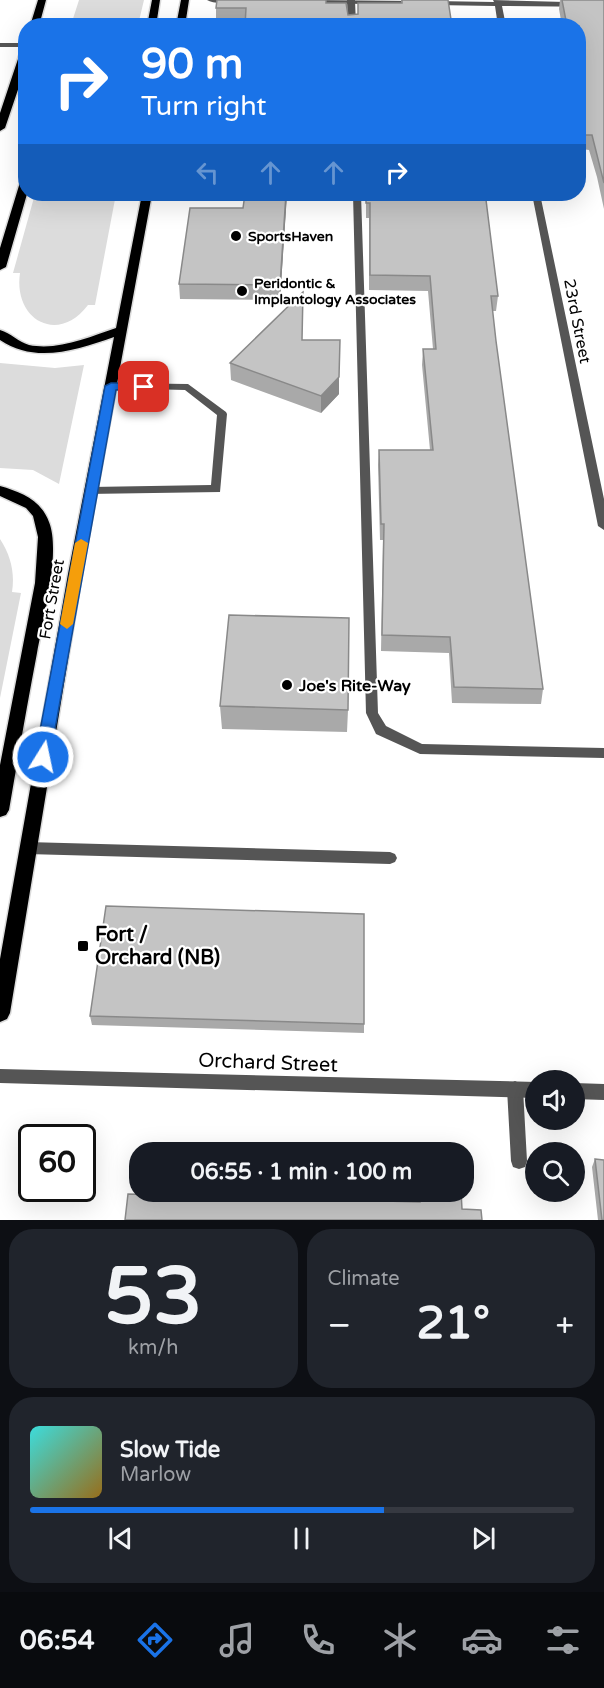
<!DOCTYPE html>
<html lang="en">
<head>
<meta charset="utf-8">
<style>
  body { margin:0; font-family:"Varela Round",sans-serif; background:#20242c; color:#f1f3f6; height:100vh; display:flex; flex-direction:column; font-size:22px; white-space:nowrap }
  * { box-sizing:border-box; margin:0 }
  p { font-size:20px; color:#9ea1a6 }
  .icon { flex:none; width:33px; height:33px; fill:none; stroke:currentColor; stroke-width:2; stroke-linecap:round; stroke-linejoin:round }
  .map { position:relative; height:1220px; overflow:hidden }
  .drawer { display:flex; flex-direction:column; gap:9px; padding:9px; background:#0d0f14; flex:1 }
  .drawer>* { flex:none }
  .top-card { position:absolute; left:18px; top:18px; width:568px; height:183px; border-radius:24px; box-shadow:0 6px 24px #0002; background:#1a73e8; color:#fff; overflow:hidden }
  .buttons { position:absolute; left:525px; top:1070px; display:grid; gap:12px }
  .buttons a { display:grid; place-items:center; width:60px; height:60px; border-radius:50%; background:#171b24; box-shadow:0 6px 24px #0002; font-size:30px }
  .speed { position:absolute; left:18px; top:1124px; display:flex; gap:12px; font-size:30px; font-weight:700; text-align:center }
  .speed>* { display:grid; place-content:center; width:78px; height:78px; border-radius:50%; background:#171b24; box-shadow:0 6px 24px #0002; line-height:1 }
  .speed .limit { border:3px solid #111; border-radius:9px; background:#fff; color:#111 }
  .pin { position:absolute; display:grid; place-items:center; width:51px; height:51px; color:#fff; margin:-26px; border-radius:12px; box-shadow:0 3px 9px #0006 }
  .me { position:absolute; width:66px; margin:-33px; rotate:10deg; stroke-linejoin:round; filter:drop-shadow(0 0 4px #0008) }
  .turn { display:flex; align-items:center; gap:21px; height:126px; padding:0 24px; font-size:27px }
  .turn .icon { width:78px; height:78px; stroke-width:2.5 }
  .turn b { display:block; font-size:42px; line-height:51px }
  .lanes { display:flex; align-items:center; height:57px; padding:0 24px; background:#0003; justify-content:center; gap:30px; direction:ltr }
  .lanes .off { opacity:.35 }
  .big { font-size:45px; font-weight:800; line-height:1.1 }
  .drawer .card { flex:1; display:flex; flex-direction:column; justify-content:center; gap:9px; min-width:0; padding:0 21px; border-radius:24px; background:#20242c }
  .drawer .dial { align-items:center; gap:0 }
  .dial b { font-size:78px; line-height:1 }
  .song { display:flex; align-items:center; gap:18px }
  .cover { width:72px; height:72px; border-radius:9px; background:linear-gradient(135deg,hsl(180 70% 55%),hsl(40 70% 35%)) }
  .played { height:6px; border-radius:3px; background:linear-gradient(90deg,#1a73e8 65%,#363941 65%) }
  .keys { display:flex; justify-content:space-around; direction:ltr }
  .heat { display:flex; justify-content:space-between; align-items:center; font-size:33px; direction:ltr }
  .drawer .tiles { flex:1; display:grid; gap:9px; grid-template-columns:1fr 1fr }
  .card:last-child { grid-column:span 2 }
  .trip { position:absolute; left:129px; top:1142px; width:345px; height:60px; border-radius:24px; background:#171b24; box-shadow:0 6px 24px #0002; font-weight:800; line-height:60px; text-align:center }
  .dock { display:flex; height:96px; justify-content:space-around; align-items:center; background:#090b0e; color:#9ea1a6 }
  .dock .icon { width:42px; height:42px }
  .dock .on { color:#1a73e8 }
  .dock b { font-size:27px; color:#f1f3f6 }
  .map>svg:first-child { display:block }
</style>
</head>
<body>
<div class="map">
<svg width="604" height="1220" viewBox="0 0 604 1220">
  <rect width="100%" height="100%" fill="#fff"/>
  <!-- green -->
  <path fill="#dcdcdc" d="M 79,0 L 144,0 L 138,25 L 71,25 Z
    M 35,194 L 116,194 L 95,305 L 88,305 C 58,345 13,320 20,273 L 13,273 Z
    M 0,363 L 55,368 L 84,365 L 59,484 L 33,470 L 0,468 Z
    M 0,539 C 11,556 15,573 12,592 L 21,593 L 0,698 Z"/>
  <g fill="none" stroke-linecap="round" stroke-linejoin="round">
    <!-- primary casing -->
    <g stroke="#dbdbdb" stroke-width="3">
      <path id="primary" d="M 38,0 L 46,0 L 39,26 L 30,26 Z
        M 152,0 L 160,0 L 156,26 L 147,26 Z
        M 181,0 L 189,0 L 185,26 L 176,26 Z
        M 26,47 L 26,66 L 5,128 L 0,131 L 0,113 L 21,50 Z
        M 26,176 L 27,194 L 6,267 L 0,270 L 0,248 L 21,179 Z
        M 142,194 L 152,194 L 82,574 L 10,1013 L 7,1019 L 0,1022 L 0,959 L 68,574 L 114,337 C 77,350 35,364 0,340 L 0,330 C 11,333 18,342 29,345 C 58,351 89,337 116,328 Z
        M 0,486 C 21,492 41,500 49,522 C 61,552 43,620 37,653 C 27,705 18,758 9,810 L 6,815 L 0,817 L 0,765 L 35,583 L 38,537 L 33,516 L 26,508 L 0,496 Z"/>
    </g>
    <!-- service -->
    <path fill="#555" fill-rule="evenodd" d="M 347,0 L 355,0 L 356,26 L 348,26 Z
      M 353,194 L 361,194 L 378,713 L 386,726 L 422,744 L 604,748 L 604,758 L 420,754 L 376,734 L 366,713 Z
      M 111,383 L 188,384 L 226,412 L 227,414 L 220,492 L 87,494 L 85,491 L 87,488 L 91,487 L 211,485 L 217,415 L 185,390 L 107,388 L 107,384 Z
      M 27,842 L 390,852 L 395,854 L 397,858 L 395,862 L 390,864 L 27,854 L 22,852 L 20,848 L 22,844 Z
      M 515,1081 L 521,1084 L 523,1089 L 527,1161 L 525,1167 L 519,1169 L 513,1167 L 511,1161 L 507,1089 L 509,1084 Z"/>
    <!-- minor -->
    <path fill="#555" fill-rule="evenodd" d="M 207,0 L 235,0 C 229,4 213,4 207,0 Z
      M 308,0 L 417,1 L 421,3 L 417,5 L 311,3 Z
      M 493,0 L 604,3 L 604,7 L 502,6 L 506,26 L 498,26 L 495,6 L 434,5 L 430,3 L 434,1 L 494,2 Z
      M 0,43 L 26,43 L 26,47 L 0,47 Z
      M 532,194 L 540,194 L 604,499 L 604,530 L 598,526 Z
      M 0,1069 L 536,1082 L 536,1098 L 0,1083 Z
      M 574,1083 L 604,1084 L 604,1100 L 574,1099 Z"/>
    <!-- primary -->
    <use href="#primary" fill="#000" fill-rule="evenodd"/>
  </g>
  <!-- wall -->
  <path fill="#a9a9a9" d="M 401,0 L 448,0 L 452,26 L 216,22 L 216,8 L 326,3 L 348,15 L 358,14 L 401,3 Z
    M 557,0 L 604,0 L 604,209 L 597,177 L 589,150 L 582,149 L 579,132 L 579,26 L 562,26 L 559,9 L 560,0 Z
    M 287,194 L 280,300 L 180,299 L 179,284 L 243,208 Z
    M 366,194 L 498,296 L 496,311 L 492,311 L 496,341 L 543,689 L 541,704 L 452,703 L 449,653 L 381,651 L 383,540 L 380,540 L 378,465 L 379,450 L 430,450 L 422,365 L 423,349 L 433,349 L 428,291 L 369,290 L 369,218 L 366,218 Z
    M 302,340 L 339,394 L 321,413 L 231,380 L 230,363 Z
    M 220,706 L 348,710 L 347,732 L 222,729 Z
    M 90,1016 L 364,1024 L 364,1033 L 92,1025 Z
    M 595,1159 L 604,1220 L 598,1220 L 592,1167 Z
    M 417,1191 L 461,1191 L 462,1209 L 482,1220 L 417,1202 Z"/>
  <!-- shaded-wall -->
  <path fill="#898989" d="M 286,194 L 287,194 L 280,300 L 280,285 Z
    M 339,377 L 339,394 L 321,413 L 321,396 Z"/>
  <!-- building -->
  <path fill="#c4c4c4" stroke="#898989" stroke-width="1.5" d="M 217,0 L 326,0 L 326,3 L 346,3 L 348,15 L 358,14 L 358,3 L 402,3 L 402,0 L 448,0 L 452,26 L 245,26 L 246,8 L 216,8 Z
    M 562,0 L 604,0 L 604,183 L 592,135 L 585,135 L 579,107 L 579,26 L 567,26 Z
    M 245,194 L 286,194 L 280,285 L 179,284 L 190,208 L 243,208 Z
    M 366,194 L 481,194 L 482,200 L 486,200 L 498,296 L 491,296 L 496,341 L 543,689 L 454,687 L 450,637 L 382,635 L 384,524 L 381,524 L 379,450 L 433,450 L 423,349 L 436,349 L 430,276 L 370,275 L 370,203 L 366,203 Z
    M 303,292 L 302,340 L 340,340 L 339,377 L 321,396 L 230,363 Z
    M 229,615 L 349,618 L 348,710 L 220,706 Z
    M 106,906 L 364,914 L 364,1024 L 90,1016 Z
    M 595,1159 L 604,1160 L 604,1220 L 602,1220 Z
    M 420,1191 L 461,1191 L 462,1209 L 481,1210 L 482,1220 L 125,1220 L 128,1194 L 420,1202 Z"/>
  <!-- route -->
  <path fill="#1a73e8" stroke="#114b97" stroke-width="1.5" d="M 144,383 L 148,384 L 148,389 L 116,390 L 50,757 L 43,763 L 35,757 L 105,386 L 111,383 Z"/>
  <!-- slow -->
  <path fill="#f59e0b" d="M 81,539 L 88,543 L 73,624 L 67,629 L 60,624 L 75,543 Z"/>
  <!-- markers -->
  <g fill="#000" stroke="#fff" stroke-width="2">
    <circle cx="236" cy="236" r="6"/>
    <circle cx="242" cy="291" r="6"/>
    <circle cx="287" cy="685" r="6"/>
    <rect x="77" y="940" width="12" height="12" rx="3"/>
  </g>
  <g text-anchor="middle" stroke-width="4.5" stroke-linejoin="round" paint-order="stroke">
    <!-- far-poi labels -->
    <g font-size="14" font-weight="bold" fill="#000" stroke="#fff" text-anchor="start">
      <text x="248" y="241">SportsHaven</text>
      <text x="254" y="288">Peridontic &amp;<tspan x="254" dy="16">Implantology Associates</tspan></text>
    </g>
    <!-- street labels -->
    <g font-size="16" fill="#000" stroke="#fff">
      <text transform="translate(578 321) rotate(79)" y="6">23rd Street</text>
      <text transform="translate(51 599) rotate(-80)" y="6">Fort Street</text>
    </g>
    <!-- poi labels -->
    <g font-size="16" font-weight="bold" fill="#000" stroke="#fff" text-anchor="start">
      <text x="299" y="691">Joe's Rite-Way</text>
    </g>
    <!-- near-poi labels -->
    <g font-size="20" font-weight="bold" fill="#000" stroke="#fff" text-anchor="start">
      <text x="95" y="941">Fort /<tspan x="95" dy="23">Orchard (NB)</tspan></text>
    </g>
    <!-- near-street labels -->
    <g font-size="20" fill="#000" stroke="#fff">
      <text transform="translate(268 1062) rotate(2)" y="7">Orchard Street</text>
    </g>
  </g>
</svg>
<div class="buttons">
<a><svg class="icon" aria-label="sound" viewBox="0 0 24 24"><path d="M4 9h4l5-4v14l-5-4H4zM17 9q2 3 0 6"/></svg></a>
<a><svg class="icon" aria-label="search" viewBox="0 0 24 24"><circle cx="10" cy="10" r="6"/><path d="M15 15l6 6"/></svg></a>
</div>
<div class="speed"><div class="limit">60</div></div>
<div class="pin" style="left:144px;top:387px;background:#d93025"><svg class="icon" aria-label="arrive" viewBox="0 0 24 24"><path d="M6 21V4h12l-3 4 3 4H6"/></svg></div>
<svg class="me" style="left:43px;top:757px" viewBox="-20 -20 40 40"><circle r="17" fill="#1a73e8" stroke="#fff" stroke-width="3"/><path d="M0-11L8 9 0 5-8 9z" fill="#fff"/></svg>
<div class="trip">06:55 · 1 min · 100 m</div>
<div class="top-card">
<div class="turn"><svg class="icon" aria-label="right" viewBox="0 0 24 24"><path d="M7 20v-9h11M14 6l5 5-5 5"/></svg><div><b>90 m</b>Turn right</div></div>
<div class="lanes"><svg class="icon off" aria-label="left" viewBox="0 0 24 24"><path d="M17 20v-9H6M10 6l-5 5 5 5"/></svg><svg class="icon off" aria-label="ahead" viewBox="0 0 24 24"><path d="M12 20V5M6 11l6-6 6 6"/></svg><svg class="icon off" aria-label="ahead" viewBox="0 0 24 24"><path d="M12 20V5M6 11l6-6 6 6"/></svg><svg class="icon" aria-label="right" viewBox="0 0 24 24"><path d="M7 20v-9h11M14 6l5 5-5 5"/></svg></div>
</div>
</div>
<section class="drawer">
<div class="tiles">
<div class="card dial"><b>53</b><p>km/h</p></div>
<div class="card"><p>Climate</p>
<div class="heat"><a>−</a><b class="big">21°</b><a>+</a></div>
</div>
<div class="card">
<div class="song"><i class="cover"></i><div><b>Slow Tide</b><p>Marlow</p></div></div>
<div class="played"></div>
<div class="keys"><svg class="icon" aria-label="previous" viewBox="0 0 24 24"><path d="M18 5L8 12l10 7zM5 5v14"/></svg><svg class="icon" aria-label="pause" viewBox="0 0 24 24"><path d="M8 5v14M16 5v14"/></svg><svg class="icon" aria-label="next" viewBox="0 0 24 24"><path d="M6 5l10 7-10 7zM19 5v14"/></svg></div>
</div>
</div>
</section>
<nav class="dock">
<b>06:54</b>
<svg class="icon on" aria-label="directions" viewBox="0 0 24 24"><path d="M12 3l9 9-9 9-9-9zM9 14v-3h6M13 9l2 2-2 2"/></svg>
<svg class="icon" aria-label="music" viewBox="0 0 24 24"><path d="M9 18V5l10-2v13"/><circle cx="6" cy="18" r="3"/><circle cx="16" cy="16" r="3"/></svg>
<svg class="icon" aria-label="phone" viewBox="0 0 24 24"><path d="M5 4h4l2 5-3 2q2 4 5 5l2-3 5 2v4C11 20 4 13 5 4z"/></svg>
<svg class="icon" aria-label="climate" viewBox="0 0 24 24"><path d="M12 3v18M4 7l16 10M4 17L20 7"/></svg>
<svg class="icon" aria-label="car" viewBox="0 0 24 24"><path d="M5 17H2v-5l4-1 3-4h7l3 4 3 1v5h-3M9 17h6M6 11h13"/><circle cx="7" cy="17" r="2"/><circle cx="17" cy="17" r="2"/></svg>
<svg class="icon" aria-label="filters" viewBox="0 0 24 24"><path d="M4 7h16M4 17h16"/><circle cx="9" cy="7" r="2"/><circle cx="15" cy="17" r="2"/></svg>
</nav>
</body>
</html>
